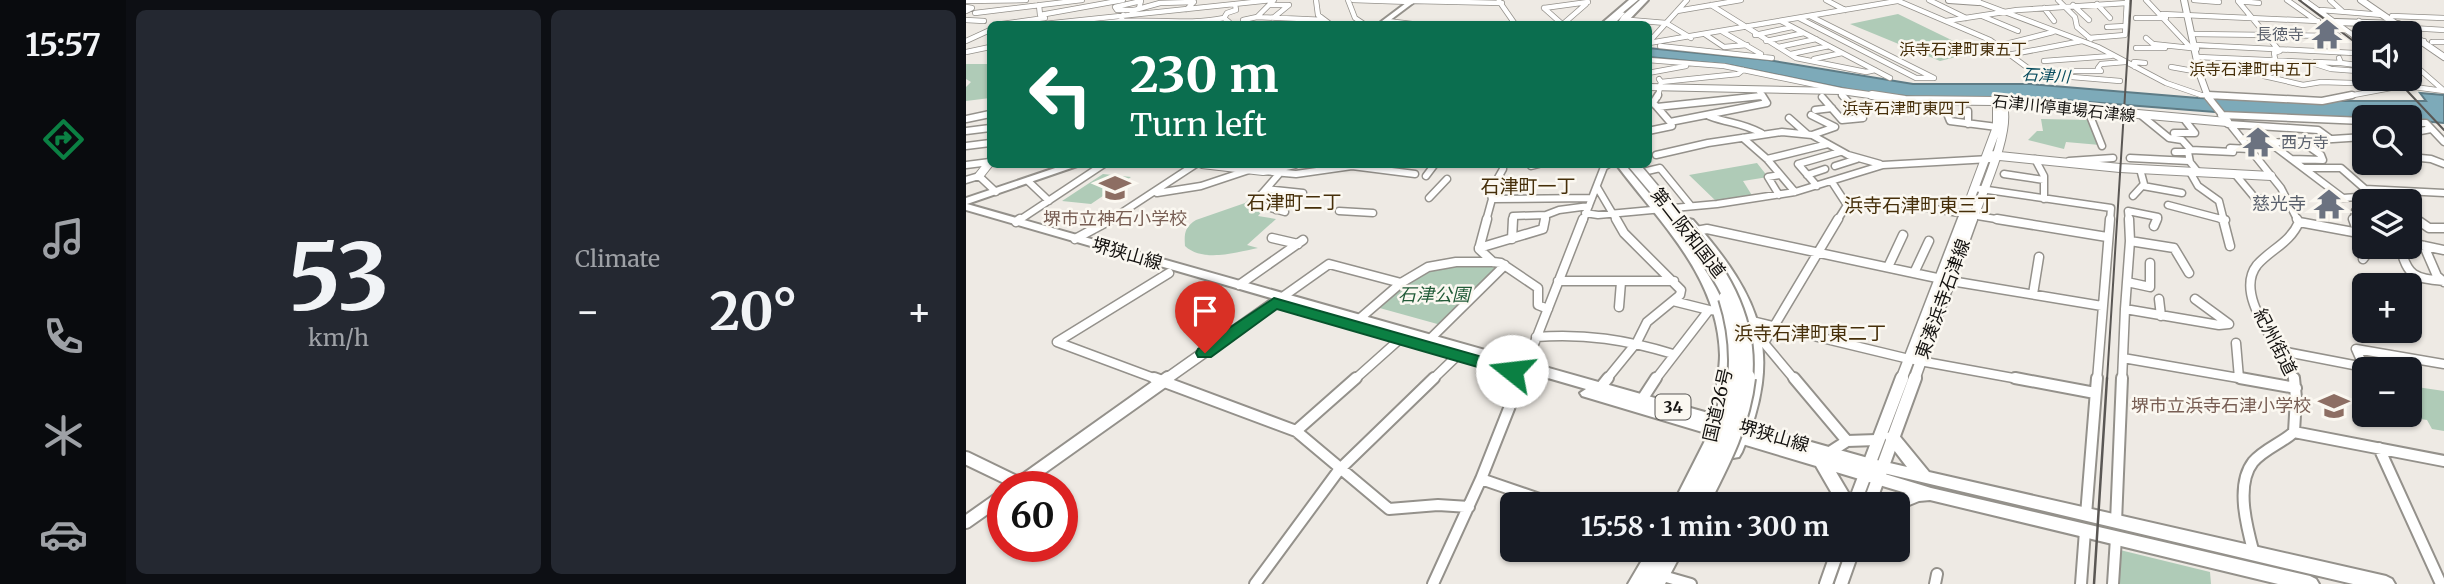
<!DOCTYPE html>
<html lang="en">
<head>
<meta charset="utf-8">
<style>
  body { margin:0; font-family:Merriweather,"Noto Sans JP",serif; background:#242831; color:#f1f3f6; height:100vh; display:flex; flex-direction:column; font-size:26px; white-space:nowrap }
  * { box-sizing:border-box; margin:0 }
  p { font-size:23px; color:#9ea1a6 }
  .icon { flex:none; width:38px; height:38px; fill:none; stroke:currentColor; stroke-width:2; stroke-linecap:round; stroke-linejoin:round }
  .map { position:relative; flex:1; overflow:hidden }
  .drawer { display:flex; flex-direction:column; gap:10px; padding:10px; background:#0d0f14; width:840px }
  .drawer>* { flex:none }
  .hud { position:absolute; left:21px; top:21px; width:665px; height:147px; border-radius:10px; box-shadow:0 2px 5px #0004; background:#0b6e4f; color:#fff; overflow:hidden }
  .controls { position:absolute; left:1386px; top:21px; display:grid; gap:14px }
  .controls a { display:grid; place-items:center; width:70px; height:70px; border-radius:10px; background:#171b24; box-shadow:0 2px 5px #0004; font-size:35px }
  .speed { position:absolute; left:21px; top:471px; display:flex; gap:14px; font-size:35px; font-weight:700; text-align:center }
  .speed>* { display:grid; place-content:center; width:91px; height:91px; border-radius:50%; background:#171b24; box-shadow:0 2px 5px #0004; line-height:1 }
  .speed .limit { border:10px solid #d22; background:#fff; color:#111 }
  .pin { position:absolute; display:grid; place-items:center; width:60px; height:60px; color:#fff; margin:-72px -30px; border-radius:50% 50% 50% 0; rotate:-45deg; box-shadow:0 0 7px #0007 }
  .pin .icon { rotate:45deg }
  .me { position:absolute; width:77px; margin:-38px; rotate:286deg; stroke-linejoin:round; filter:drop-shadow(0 0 5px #0008) }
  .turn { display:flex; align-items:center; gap:24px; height:147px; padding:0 28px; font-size:32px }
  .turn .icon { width:91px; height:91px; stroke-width:2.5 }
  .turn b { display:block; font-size:49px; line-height:60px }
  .big { font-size:52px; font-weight:700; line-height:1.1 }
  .drawer .widget { flex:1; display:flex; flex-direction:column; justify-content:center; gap:10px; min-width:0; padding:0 24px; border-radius:10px; background:#242831 }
  .drawer .dial { align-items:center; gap:0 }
  .dial b { font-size:91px; line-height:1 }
  .heat { display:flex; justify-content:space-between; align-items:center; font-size:38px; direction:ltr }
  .drawer .tiles { flex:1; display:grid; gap:10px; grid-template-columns:repeat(2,1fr) }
  .trip { position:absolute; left:534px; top:492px; width:410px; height:70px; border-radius:10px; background:#171b24; box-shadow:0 2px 5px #0004; font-weight:700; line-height:70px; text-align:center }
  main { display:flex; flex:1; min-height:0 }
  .menu { display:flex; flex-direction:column; width:126px; justify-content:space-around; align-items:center; background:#090b0e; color:#9ea1a6 }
  .menu .icon { width:49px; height:49px }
  .menu .active { color:#0b8043 }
  .menu b { font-size:32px; color:#f1f3f6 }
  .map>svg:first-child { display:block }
</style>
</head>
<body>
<main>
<nav class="menu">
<b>15:57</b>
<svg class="icon active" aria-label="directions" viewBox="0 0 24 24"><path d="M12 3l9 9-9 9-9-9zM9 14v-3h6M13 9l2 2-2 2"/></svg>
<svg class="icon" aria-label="music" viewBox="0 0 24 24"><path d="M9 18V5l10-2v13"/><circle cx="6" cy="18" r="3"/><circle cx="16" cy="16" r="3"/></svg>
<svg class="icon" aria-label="phone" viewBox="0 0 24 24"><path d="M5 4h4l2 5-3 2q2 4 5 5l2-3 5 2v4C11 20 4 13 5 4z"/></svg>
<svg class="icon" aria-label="climate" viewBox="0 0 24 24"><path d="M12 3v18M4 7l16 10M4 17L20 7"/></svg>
<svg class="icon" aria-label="car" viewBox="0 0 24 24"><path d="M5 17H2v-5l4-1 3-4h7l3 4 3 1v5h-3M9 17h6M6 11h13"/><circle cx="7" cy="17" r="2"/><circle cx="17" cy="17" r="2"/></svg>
</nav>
<section class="drawer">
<div class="tiles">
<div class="widget dial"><b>53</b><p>km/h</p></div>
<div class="widget"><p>Climate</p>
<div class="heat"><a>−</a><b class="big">20°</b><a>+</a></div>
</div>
</div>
</section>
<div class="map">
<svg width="1478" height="584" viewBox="0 0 1478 584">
  <rect width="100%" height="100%" fill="#eeeae4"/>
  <!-- green -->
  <path fill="#afcbb7" d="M 932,14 L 1010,52 L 974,61 L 884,24 Z
    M 0,64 L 24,64 L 24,98 L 0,101 L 0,87 L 5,82 L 0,79 Z
    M 1075,119 L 1124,120 L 1134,145 L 1100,142 L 1098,149 L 1062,140 L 1071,131 L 1077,131 Z
    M 791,163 L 802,177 L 777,181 L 787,197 L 751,202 L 723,175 Z
    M 137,174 L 165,177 L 125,204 L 96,201 Z
    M 309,176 L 291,197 L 290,206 L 298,209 L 292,216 L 310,219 L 281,245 L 292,248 C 271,252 237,263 219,246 C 218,233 219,227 230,220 L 279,203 Z
    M 489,264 L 536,266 L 475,325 L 410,307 C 438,283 451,270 489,264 Z
    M 1444,386 L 1478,391 L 1478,431 L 1466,429 L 1461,420 L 1429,415 L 1444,415 Z
    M 1154,550 L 1244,572 L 1245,584 L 1153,584 Z"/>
  <!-- water -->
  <path fill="#7daab9" stroke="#5e7c86" stroke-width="2" d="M 682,48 L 802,60 L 947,84 L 1064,84 L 1232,98 L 1316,101 L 1460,101 L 1454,93 L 1478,95 L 1478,123 L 1444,120 L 1444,117 L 1398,119 L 1287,115 L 1072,98 L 949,97 L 891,91 L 764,65 L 683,57 Z"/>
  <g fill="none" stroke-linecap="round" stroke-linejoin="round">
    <!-- minor-tunnel -->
    <path stroke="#cdcac4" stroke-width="4.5" stroke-dasharray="4.5 2.5" stroke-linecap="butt" d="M 1430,87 L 1448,87"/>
    <!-- minor-far3 casing -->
    <g stroke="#94918b" stroke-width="6">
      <path id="minor-far3" d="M 308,0 L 291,17 L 358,20
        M 350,0 L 352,15 L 364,24
        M 382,0 L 389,18 L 398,24
        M 387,0 L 445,2
        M 860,0 L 879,10
        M 930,0 L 1024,40 L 1070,74 L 1154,81
        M 963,0 L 1000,18
        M 1007,0 L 1132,47 L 1200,83 L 1235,95 L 1277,97
        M 1092,0 L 1109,17 L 1111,27 L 1125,39
        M 1180,0 L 1225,48 L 1231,49
        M 1228,0 L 1253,2
        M 1321,0 L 1372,36
        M 1338,0 L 1398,43
        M 1364,0 L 1376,11
        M 0,1 L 60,0
        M 447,1 L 536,3
        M 533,1 L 549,24
        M 1293,3 L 1272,1 L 1312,49
        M 1131,4 L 1144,18
        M 73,5 L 74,15 L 157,0
        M 304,5 L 323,5 L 307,18
        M 745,5 L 830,58 L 900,72 L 909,70
        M 1107,5 L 1123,20
        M 0,7 L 6,8 L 0,11
        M 578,8 L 622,2
        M 578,8 L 596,24
        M 1078,8 L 1088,21
        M 168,10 L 151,10 L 149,7 L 175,1 L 173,8
        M 1355,10 L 1417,15
        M 165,11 L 194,3 L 228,2 L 221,9
        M 711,11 L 775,0
        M 9,13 L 116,0
        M 1196,14 L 1352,21
        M 157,15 L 155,21 C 190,19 224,25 258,18
        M 1016,16 L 1052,31
        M 1426,16 L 1478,18
        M 833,18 L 950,78 L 968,78 L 844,16
        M 1170,18 L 1200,18
        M 0,20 L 18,21
        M 277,20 L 291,17
        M 664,20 L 700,23 L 725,38
        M 421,21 L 446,24
        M 815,21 L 924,78
        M 980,21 L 1051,10 L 1161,3
        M 1393,21 L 1410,33
        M 36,24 L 79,18
        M 78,24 L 307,0
        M 128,24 L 155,21
        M 261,24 L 263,22 L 258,18 L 261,13 L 270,10 L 269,4
        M 597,24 L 620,4
        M 1141,27 L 1159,26
        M 1445,28 L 1478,30
        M 757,32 L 795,54
        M 1227,34 L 1372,36
        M 740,35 L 758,47 L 781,45
        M 789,35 L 826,27
        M 1123,38 L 1159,35 L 1161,0
        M 1180,38 L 1187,44 L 1225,48
        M 0,41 L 24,30
        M 800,41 L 838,33
        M 1444,41 L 1458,41
        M 1466,42 L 1478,42
        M 682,43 L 721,0
        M 683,43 L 931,1
        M 1229,45 L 1388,53
        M 694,46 L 806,58
        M 1032,46 L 1087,32
        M 812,47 L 850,39
        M 1170,48 L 1199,48
        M 1312,49 L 1314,51 L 1308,53 L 1309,59 L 1291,65 L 1310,71 L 1298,76 L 1337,85 L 1355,82 L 1418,84
        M 0,52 L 24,47
        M 825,54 L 863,46
        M 1042,55 L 1116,41
        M 1232,57 L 1343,62 L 1365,69 L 1392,71 L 1398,78
        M 1373,58 L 1375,63 L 1398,66 L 1392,71
        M 848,59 L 876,53
        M 682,60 L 758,66 L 874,90 L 877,97
        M 1078,61 L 1145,56
        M 1444,61 L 1476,89
        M 1349,62 L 1375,63
        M 1169,67 L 1168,62 L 1179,63
        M 1205,67 L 1233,72
        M 1102,71 L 1135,71 L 1132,68 L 1135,64 L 1159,62
        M 682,73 L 720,66
        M 693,79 L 695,82 L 772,74 L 777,70
        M 1439,79 L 1448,87 L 1478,91
        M 792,90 L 797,97
        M 692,97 L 695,82
        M 785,97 L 795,96
        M 1377,97 L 1430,87"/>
    </g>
    <!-- minor-far2 casing -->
    <g stroke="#94918b" stroke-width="9">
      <path id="minor-far2" d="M 692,95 L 687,103 L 691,107 L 795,96
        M 1242,95 L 1356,101 L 1386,95
        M 856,97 L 876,120 L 897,118 L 876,95
        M 1242,97 L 1315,188 L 1332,221
        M 976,101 L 984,121 L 1031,127
        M 691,107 L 704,122
        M 888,109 L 908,107
        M 849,110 L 866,108
        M 913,110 L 945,109 L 939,100
        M 1002,111 L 1002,124
        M 1122,111 L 1136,146
        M 845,115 L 869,127 L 846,135
        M 1255,115 L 1398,121
        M 743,116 C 764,124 774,122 795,133
        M 1176,116 L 1203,138 L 1216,140 L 1225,150 L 1222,152 L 1224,162 L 1232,172
        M 823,118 L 841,134
        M 0,119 L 24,114
        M 1444,123 L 1460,123 L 1478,142
        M 1262,124 L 1352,130 L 1363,138
        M 0,131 L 24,128
        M 682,131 L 706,126 L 704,122 L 801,103 L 796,95
        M 1208,133 L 1229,133 L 1218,119
        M 1444,133 L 1465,129
        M 777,138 L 801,159 L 829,192
        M 1304,143 L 1377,198 L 1407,196 L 1375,168 L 1338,168
        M 1304,143 L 1398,137
        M 0,146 L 24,143
        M 1225,150 L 1267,152 L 1264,148 L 1284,149
        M 1209,152 L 1222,152
        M 690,155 L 742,143 L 816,132 L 846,135 L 882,155 L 914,164
        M 1444,157 L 1465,159 L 1478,164
        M 1164,158 L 1223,161
        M 801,159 L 862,144
        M 1069,159 L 1078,176 L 1078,199
        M 1326,159 L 1357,160 L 1355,155 L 1335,141
        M 1103,161 L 1147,158
        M 0,165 L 24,162
        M 565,166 L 573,164
        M 869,166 L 891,159
        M 297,171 L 330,174 L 386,166 L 449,174
        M 677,172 L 694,168 L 725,206
        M 1224,172 L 1232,186 L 1253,201 L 1258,221
        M 313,174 L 293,197 L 294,205 L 319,212
        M 1038,174 L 1078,180
        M 1269,174 L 1289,198 L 1323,203
        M 841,175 L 859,169
        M 460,176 L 469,164
        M 0,180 L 13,176 L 30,192
        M 62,181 L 83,201
        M 866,182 L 881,205
        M 851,186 L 832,164 L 874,152
        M 1177,186 L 1216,193
        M 631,187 L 651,221
        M 1008,188 L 1145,208 L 1144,221
        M 300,189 L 337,193
        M 1399,189 L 1478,193
        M 191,193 L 235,186 L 283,170
        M 813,195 L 802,177 L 814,175
        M 1167,196 L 1178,184 L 1174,169
        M 463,198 L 481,179
        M 526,199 L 626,198
        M 881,205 L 926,202 L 1042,221
        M 1202,205 L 1259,220
        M 310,210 L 331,193
        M 373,211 L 407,213
        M 619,213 L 632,215 L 751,204 L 829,192 L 917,165 L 1024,159
        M 1448,218 L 1452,221
        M 52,221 L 138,164
        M 143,221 L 230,164
        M 520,221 L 526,199 L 524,192 L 537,169
        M 547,221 L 547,216 L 580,215
        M 579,221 L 580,215 L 593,210 L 623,206
        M 617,221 L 638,167 L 643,164
        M 871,221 L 881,205
        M 1163,221 L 1162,211 L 1192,217 L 1190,221
        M 1388,221 L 1389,211"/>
    </g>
    <!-- minor-far1 casing -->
    <g stroke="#94918b" stroke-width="11">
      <path id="minor-far1" d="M 521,219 L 513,249 L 527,262
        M 1031,219 L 1141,237
        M 1256,219 L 1259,220
        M 1257,219 L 1264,246
        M 1331,219 L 1333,222
        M 1387,219 L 1400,255 L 1397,259
        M 1450,219 L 1463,228 L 1478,228
        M 50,222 L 54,219
        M 1333,222 L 1398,234
        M 1188,226 L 1191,219
        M 730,231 L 741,229 L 985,281 L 1136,306
        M 306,238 L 332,244
        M 109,239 L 146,219
        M 546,239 L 547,219
        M 1164,241 L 1208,248 L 1223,273
        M 1444,243 L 1478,250
        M 1458,246 L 1471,276 L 1478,282
        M 1434,247 C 1442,277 1448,278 1478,281
        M 513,248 L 577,229 L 579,219
        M 922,267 L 937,235
        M 948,273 L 963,241
        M 592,281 L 708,281
        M 1161,282 L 1184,287 L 1184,263
        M 435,283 L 462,267 L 490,262 L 527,262 L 535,263 L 572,288 L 572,305 L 582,309
        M 273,285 L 337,240
        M 1067,294 L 1073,257
        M 315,298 L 363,264 L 435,283 L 392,320
        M 1193,299 L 1195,316
        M 707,301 L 743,310
        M 653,307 L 655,282
        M 1159,309 L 1164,241 L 1163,219
        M 786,321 L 943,359 L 1058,380
        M 570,337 C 618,333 661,340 707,354
        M 463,340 L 539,265
        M 793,343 L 798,343 L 829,380
        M 798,343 L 872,219
        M 1270,343 L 1273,378
        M 1315,351 L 1398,367 L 1390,349 L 1478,364
        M 1157,358 L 1284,380
        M 193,380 L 91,342 L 203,273
        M 388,380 L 434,339
        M 466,380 L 492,355
        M 554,380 L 617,219
        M 640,380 L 671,342 L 681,322 L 714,295 L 715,290 L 658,233 L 650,219
        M 689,380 L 743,310 L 755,311
        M 1131,380 L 1144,219
        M 1156,380 L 1159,309 L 1253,325 L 1263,324 L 1229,299
        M 1328,380 C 1318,349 1266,297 1291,265 C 1305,249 1324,243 1333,222"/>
    </g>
    <!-- minor casing -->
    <g stroke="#94918b" stroke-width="14">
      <path id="minor" d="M 188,378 L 330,431 L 423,509 L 472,505 L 503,507
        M 828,378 L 881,441
        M 1049,378 L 1129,393
        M 1274,378 L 1330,388
        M 634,388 L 642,378
        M 677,398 L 690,378
        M 330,431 L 390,378
        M 1328,432 L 1478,461
        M 1413,448 L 1475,584
        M 864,452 L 881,441 L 911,440
        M 515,479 L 588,504
        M 1120,515 L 1131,378
        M 1150,522 L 1156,378
        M 1288,554 C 1281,528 1269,485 1287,462 C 1298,449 1316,443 1328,432 L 1330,398 L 1328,378
        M 697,576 L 725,584
        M 289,584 L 373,470 L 468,378
        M 467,584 L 515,479 L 555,378
        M 969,584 L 971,574
        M 1115,584 L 1119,531
        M 1147,584 L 1150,538"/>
    </g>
    <!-- tertiary-far3 casing -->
    <g stroke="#94918b" stroke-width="8">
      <path id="tertiary-far3" d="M 983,0 L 1012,2
        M 1218,0 L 1234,75 L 1242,97
        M 1370,22 L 1432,24"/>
    </g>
    <!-- tertiary-far2 casing -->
    <g stroke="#94918b" stroke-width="10">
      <path id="tertiary-far2" d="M 1024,155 L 1154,168 L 1305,176
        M 13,176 L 24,162
        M 996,221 L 1031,127 L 1031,105 L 1035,102
        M 1006,221 C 1015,196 1049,124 1035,102"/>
    </g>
    <!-- tertiary-far1 casing -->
    <g stroke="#94918b" stroke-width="13">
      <path id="tertiary-far1" d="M 199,380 L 315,298
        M 935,380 L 997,219
        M 948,380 L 1006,219"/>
    </g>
    <!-- tertiary casing -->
    <g stroke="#94918b" stroke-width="16">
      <path id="tertiary" d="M 0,458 L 54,484
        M 50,486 L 202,378
        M 888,504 L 936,378
        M 903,504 L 949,378
        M 0,522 L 37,496
        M 860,584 L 872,550
        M 875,584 L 887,550"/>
    </g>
    <!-- secondary-far1 casing -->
    <g stroke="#94918b" stroke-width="8">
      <path id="secondary-far1" d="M 1395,0 L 1478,57
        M 682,87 L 875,91 L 918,97"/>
    </g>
    <!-- secondary casing -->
    <g stroke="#94918b" stroke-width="10">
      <path id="secondary" d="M 906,95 L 939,100 L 1027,101 L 1261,122
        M 236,164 L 297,171 L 329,164"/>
    </g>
    <!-- primary casing -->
    <g stroke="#94918b" stroke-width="4">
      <path id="primary" d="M 444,0 L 451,0 L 419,24 L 412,24 Z
        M 101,164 L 117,164 L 1,204 L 902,458 L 941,467 L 918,437 L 921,433 L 926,432 L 931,433 L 963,472 L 1420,576 L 1426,579 L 1429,584 L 1387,584 L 909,471 L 965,488 L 1344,576 L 1350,579 L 1353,584 L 1312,584 L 964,500 L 953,501 L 931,510 L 931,504 L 921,504 L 923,499 L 940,493 L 870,472 L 889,504 L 872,504 L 850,466 L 616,396 L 614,393 L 620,389 L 0,210 L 0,198 Z"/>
    </g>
    <!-- trunk casing -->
    <g stroke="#94918b" stroke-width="4">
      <path id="trunk" d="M 663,0 L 672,0 L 643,24 L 635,24 Z
        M 674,0 L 682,0 L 659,24 L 651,24 L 656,16 Z
        M 650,164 L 661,164 C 701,212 749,260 765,323 C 771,346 768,370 766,393 L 764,397 L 752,397 L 750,393 C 751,381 754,368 754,355 C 752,276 694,223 650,164 Z
        M 723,219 L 727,220 C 796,299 818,352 776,452 L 773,457 L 767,458 L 761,457 L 758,452 C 786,390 793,336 756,275 C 745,256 730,241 717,223 Z"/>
    </g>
    <!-- motorway casing -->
    <g stroke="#94918b" stroke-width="4">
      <path id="motorway" d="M 652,11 L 659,13 L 648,24 L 640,24 Z
        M 682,550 L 717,550 L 699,584 L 662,584 Z"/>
    </g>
    <!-- minor-far3 -->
    <use href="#minor-far3" stroke="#fff" stroke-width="4.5"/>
    <!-- minor-far2 -->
    <use href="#minor-far2" stroke="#fff" stroke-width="6"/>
    <!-- minor-far1 -->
    <use href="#minor-far1" stroke="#fff" stroke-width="8"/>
    <!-- minor -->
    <use href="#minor" stroke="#fff" stroke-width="10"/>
    <!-- tertiary-far3 -->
    <use href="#tertiary-far3" stroke="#fff" stroke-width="6"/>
    <!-- tertiary-far2 -->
    <use href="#tertiary-far2" stroke="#fff" stroke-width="8"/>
    <!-- tertiary-far1 -->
    <use href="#tertiary-far1" stroke="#fff" stroke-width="10"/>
    <!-- tertiary -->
    <use href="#tertiary" stroke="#fff" stroke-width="12"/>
    <!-- secondary-far1 -->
    <use href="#secondary-far1" stroke="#fff" stroke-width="6"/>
    <!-- secondary -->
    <use href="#secondary" stroke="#fff" stroke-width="8"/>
    <!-- primary -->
    <use href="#primary" fill="#fff" fill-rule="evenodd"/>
    <!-- trunk -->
    <use href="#trunk" fill="#fff" fill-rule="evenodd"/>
    <!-- motorway -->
    <use href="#motorway" fill="#fff" fill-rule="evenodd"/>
    <!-- tram-far1 -->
    <path stroke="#5a5754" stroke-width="2" d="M 1141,380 L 1165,0"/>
    <!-- tram -->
    <path stroke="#5a5754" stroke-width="2.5" d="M 1128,584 L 1141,378"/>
    <!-- rail -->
    <path stroke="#5a5754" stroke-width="2" d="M 1333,0 L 1398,49
      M 1430,79 L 1478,130"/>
    <!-- motorway-bridge-far2 casing -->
    <g stroke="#94918b" stroke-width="13" stroke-linecap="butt">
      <path id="motorway-bridge-far2" d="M 667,164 L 715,221"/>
    </g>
    <!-- motorway-bridge-far1 casing -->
    <g stroke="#94918b" stroke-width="18" stroke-linecap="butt">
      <path id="motorway-bridge-far1" d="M 713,219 C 751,267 786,316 779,380
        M 760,298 C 769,326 772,351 769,380"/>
    </g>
    <!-- motorway-bridge casing -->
    <g stroke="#94918b" stroke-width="22" stroke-linecap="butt">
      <path id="motorway-bridge" d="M 717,504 L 754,431 L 769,378
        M 733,504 C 754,463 775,424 780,378"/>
    </g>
    <!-- motorway-bridge-far2 -->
    <use href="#motorway-bridge-far2" stroke="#fff" stroke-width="10"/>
    <!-- motorway-bridge-far1 -->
    <use href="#motorway-bridge-far1" stroke="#fff" stroke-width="14"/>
    <!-- motorway-bridge -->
    <use href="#motorway-bridge" stroke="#fff" stroke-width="18"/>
  </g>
  <!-- route -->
  <path fill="#0b8043" stroke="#07532c" stroke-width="2" d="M 308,298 L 552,367 L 555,371 L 546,377 L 311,309 L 245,357 L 232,357 L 230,353 L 232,349 Z"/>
  <!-- icons -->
  <defs>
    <g id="temple-bare" transform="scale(2.415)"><path d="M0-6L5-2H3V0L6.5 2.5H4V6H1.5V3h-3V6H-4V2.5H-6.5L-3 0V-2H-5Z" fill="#6b7280" stroke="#fbf8f1" stroke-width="2.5" paint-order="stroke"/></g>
    <g id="school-bare" transform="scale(2.415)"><path d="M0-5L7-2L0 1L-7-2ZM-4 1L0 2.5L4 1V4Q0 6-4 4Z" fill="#8d6e63" stroke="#fbf8f1" stroke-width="2.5" paint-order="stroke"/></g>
  </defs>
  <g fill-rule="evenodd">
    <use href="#temple-bare" x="1361" y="34"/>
    <use href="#temple-bare" x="1292" y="142"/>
    <use href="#school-bare" x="149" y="188"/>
    <use href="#temple-bare" x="1363" y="204"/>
    <use href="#school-bare" x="1368" y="406"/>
  </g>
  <g text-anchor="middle" stroke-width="5" stroke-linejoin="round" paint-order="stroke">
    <!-- far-worship labels -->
    <g font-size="16" fill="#5b616d" stroke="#fbf8f1" text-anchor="end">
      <text x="1338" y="40">長徳寺</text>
      <text x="1315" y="148" text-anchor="start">西方寺</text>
    </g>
    <!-- far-neighbourhood labels -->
    <g font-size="16" fill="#462f0a" stroke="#fbf8f1">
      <text x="997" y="55">浜寺石津町東五丁</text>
      <text x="1287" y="75">浜寺石津町中五丁</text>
      <text x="940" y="114">浜寺石津町東四丁</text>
    </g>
    <!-- far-water labels -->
    <g font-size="16" font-style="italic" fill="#094c5d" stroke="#fbf8f1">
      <text transform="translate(1080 75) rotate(3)" y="6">石津川</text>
    </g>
    <!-- far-street labels -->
    <g font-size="16" fill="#141210" stroke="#fbf8f1">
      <text transform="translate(1098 108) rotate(6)" y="6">石津川停車場石津線</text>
    </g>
    <!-- shield labels -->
    <rect fill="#fbf8f1" stroke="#595754" stroke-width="2" x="689.5" y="394.5" width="35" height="25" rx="5"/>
    <g font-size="16" font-weight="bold" fill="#141210">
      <text x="707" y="413">34</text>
    </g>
    <!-- worship labels -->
    <g font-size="18" fill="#5b616d" stroke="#fbf8f1" text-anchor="end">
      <text x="1340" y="210">慈光寺</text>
    </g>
    <!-- education labels -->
    <g font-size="18" fill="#785e54" stroke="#fbf8f1">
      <text x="149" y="225">堺市立神石小学校</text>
      <text x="1345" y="412" text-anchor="end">堺市立浜寺石津小学校</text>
    </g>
    <!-- street labels -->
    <g font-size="18" fill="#141210" stroke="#fbf8f1">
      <text transform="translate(722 233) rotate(52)" y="6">第二阪和国道</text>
      <text transform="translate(161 254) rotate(16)" y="6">堺狭山線</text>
      <text transform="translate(977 299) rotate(-70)" y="6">東湊浜寺石津線</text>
      <text transform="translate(1309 342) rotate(63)" y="6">紀州街道</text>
      <text transform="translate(752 405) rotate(-77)" y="6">国道26号</text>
      <text transform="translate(808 436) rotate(16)" y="6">堺狭山線</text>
    </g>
    <!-- park labels -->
    <g font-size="18" font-style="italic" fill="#225b38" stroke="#fbf8f1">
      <text x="468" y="301">石津公園</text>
    </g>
    <!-- neighbourhood labels -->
    <g font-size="19" fill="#462f0a" stroke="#fbf8f1">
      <text x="562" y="193">石津町一丁</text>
      <text x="328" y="209">石津町二丁</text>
      <text x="954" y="212">浜寺石津町東三丁</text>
      <text x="844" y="340">浜寺石津町東二丁</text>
    </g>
  </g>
</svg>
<div class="controls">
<a><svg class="icon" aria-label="sound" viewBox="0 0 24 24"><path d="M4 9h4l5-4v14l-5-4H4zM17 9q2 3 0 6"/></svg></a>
<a><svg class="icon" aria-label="search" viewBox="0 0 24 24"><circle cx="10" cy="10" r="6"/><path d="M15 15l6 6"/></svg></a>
<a><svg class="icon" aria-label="layers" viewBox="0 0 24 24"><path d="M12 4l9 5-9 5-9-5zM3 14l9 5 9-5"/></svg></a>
<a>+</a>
<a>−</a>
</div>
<div class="speed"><div class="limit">60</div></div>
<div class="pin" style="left:239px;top:353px;background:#d93025"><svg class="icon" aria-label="arrive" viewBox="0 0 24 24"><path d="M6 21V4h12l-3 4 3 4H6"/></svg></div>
<svg class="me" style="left:546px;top:371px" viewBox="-20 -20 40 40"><circle r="19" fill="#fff"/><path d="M0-13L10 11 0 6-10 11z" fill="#0b8043"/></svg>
<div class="trip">15:58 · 1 min · 300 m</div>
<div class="hud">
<div class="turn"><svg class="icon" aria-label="left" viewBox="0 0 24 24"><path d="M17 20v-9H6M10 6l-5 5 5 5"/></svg><div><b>230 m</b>Turn left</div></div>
</div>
</div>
</main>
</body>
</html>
